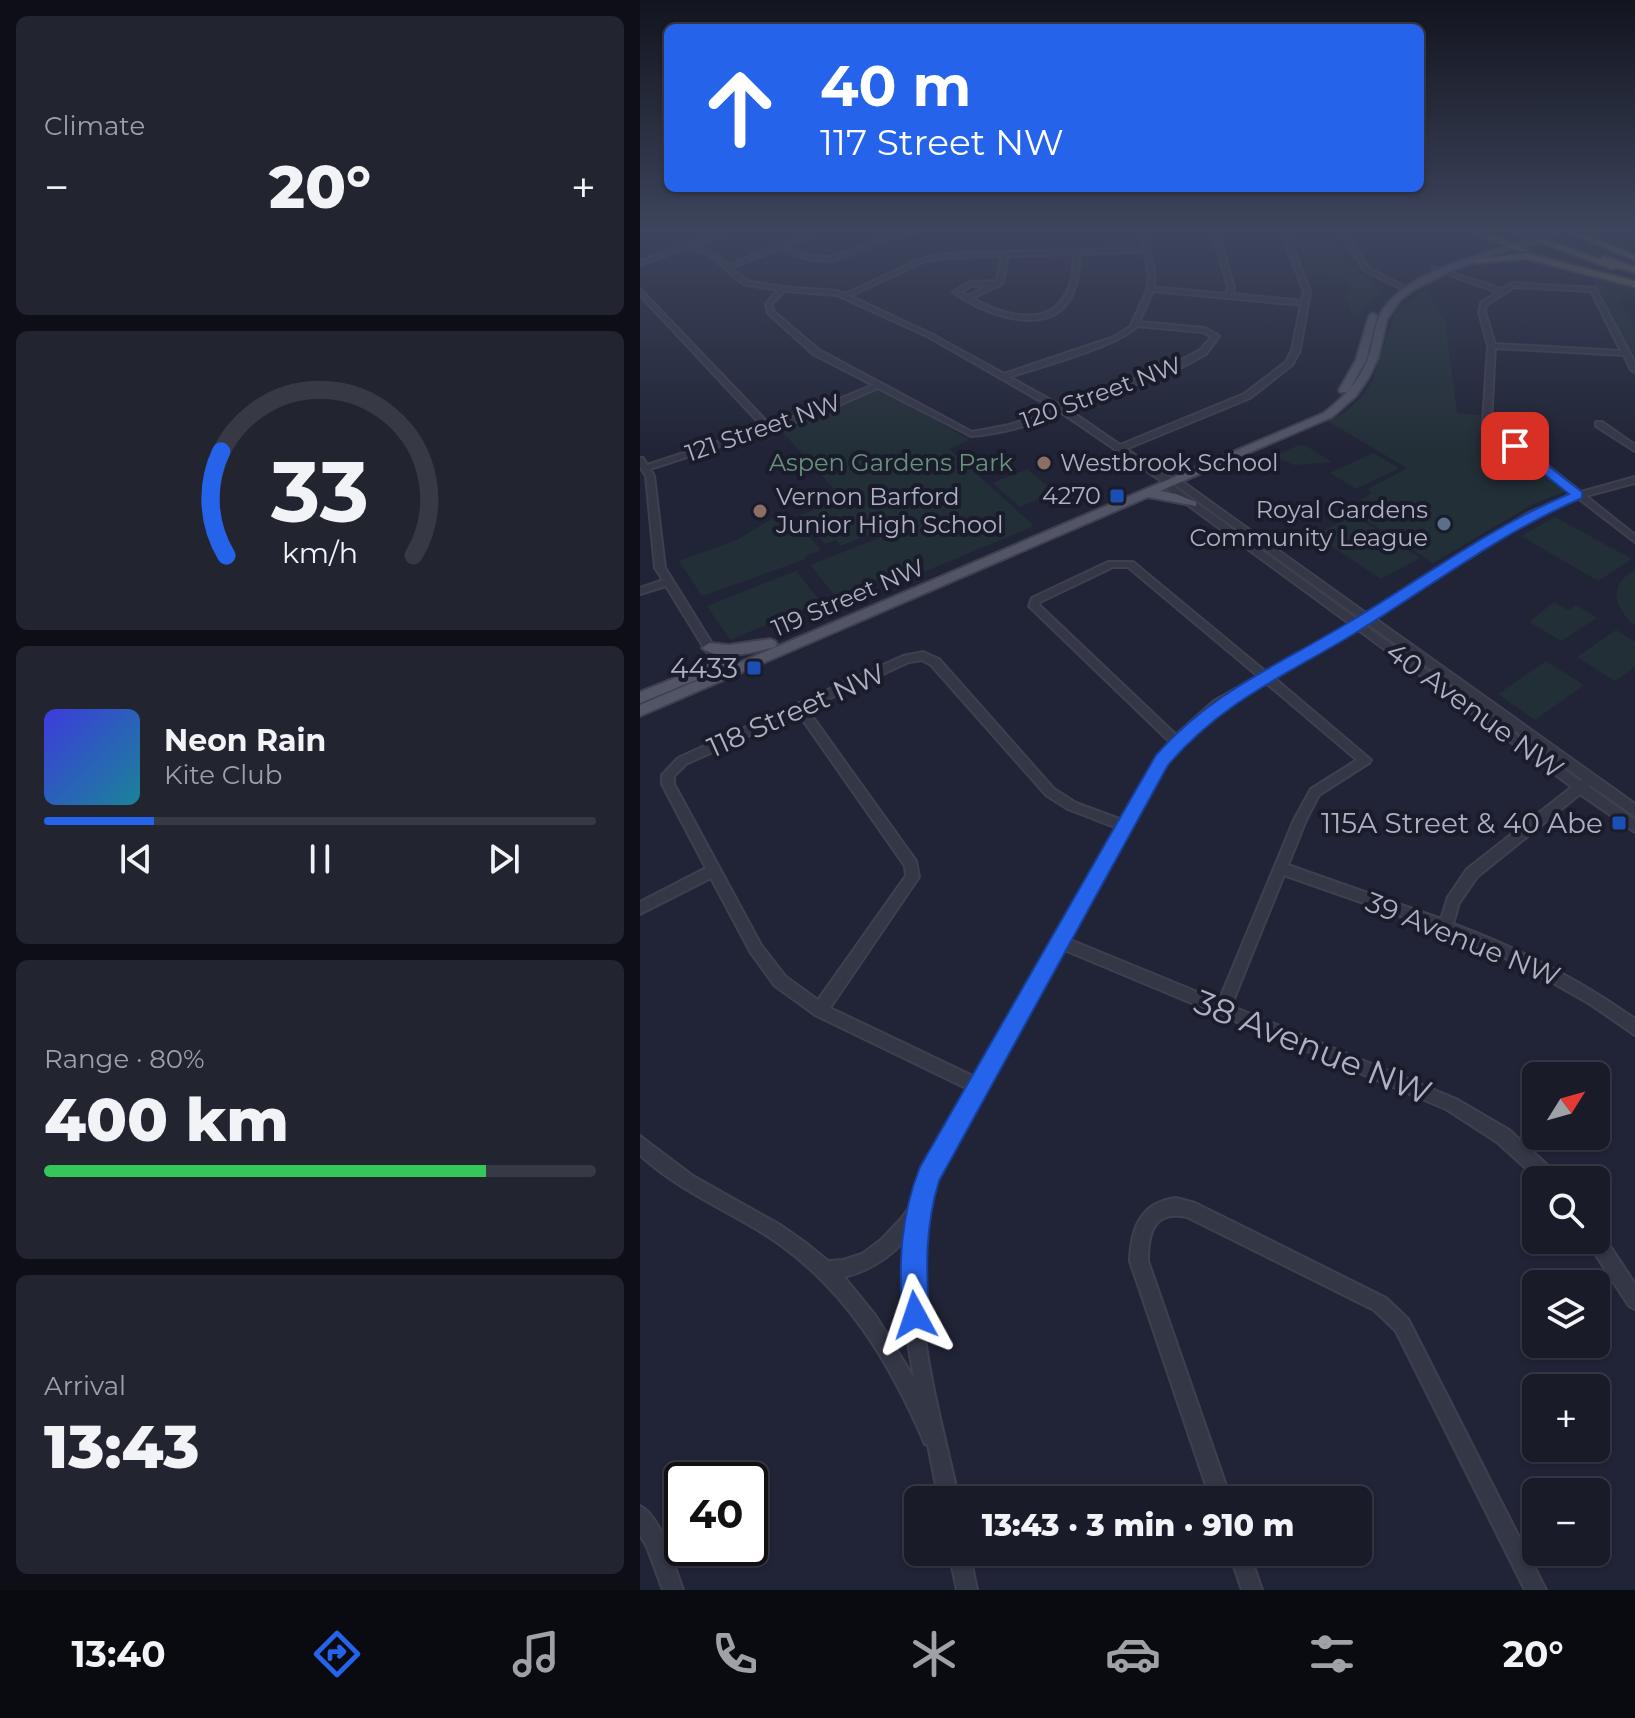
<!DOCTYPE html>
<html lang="en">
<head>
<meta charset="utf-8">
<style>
  body { margin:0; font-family:Montserrat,sans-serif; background:#222430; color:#f1f3f6; height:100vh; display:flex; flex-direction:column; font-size:30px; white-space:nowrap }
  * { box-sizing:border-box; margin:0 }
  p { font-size:26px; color:#9fa1a8 }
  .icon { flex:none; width:44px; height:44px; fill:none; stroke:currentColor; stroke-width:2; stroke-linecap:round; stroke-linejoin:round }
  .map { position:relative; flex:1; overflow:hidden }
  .details { display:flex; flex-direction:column; gap:16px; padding:16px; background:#0e0f16; width:640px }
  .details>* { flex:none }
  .guide { position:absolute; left:24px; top:24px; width:760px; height:168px; border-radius:12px; box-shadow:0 2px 6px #0004,0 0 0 2px #373945; background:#2563eb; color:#fff; overflow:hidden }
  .needle { width:52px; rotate:53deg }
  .fabs { position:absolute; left:882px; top:1062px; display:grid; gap:16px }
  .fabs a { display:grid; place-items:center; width:88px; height:88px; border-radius:12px; background:#191b28; box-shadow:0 2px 6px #0004,0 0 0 2px #373945; font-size:40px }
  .speed { position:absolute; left:24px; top:1462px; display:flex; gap:16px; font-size:40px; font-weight:700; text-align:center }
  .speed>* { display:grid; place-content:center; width:104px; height:104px; border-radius:50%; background:#191b28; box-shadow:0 2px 6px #0004,0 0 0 2px #373945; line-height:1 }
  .speed .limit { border:4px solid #111; border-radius:12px; background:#fff; color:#111 }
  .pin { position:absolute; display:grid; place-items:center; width:68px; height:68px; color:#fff; margin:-34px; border-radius:16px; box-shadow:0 4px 12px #0006 }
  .me { position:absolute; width:88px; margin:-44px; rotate:355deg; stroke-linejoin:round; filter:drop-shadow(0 0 6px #0008) }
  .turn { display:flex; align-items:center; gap:28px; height:168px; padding:0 24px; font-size:36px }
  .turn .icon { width:104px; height:104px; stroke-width:2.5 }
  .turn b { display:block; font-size:56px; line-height:68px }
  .big { font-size:60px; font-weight:800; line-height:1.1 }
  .details .tile { flex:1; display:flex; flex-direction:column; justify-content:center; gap:12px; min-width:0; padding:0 28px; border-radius:12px; background:#222430 }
  .details .dial { align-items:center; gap:0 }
  .dial svg { height:208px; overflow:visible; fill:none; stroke:#373945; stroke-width:7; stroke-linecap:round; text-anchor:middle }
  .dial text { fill:#f1f3f6; stroke:none }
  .song { display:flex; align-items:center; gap:24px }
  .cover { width:96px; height:96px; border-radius:12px; background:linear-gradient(135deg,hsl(240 70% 55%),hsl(190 70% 35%)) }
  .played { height:8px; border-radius:4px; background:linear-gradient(90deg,#2563eb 20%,#373945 20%) }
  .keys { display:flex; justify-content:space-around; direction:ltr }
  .heat { display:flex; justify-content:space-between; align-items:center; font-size:44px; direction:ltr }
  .charge { height:12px; border-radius:6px; background:linear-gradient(90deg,#34c759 80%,#373945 0) }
  .trip { position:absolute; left:264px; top:1486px; width:468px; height:80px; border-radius:12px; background:#191b28; box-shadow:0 2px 6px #0004,0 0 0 2px #373945; font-weight:800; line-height:80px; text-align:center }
  .tab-bar { display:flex; height:128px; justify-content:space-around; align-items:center; background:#0a0b10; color:#9fa1a8 }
  .tab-bar .icon { width:56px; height:56px }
  .tab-bar .current { color:#2563eb }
  .tab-bar b { font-size:36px; color:#f1f3f6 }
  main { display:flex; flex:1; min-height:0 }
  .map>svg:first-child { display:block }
</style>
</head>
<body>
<main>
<section class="details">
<div class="tile"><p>Climate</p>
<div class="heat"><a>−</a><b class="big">20°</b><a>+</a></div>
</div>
<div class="tile dial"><svg viewBox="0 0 100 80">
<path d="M14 69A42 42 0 1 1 86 69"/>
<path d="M14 69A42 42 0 0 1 12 29" stroke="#2563eb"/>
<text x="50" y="56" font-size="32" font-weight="700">33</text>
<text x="50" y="72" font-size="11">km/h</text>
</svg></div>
<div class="tile">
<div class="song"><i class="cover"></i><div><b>Neon Rain</b><p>Kite Club</p></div></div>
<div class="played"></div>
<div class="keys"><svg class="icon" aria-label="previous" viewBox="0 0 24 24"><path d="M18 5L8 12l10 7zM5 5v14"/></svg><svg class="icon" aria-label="pause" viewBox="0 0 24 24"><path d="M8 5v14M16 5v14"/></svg><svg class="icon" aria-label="next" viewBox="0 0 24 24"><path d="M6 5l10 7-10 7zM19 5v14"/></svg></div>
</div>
<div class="tile"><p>Range · 80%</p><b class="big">400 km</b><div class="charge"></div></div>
<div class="tile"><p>Arrival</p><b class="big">13:43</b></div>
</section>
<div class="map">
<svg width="995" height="1590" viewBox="0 0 995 1590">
  <rect width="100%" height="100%" fill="#212436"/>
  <!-- green -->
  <path fill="#232f37" d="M 653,229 L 691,229 L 707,264 L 728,276 L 741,293 L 719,314 L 711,313 L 705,296 L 713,287 L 702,276 L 671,275 Z
    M 949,275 L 995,288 L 995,299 L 980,299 L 995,326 L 995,361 Z
    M 785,289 L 805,320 L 817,413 L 839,415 L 848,433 L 925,492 L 893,504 L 793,563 L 720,516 L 721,500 L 732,493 L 728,489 L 767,468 L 687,421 L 706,412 L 723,395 L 732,382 L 755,311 Z
    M 238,388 L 330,440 L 309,449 L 394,526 L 274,576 L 266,568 L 196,597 L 170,565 L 239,538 L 234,533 L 200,546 L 197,540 L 185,544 L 160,515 L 203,499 L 139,428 Z
    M 659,445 L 666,446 L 692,462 L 654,465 L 633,456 Z
    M 733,453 L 759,468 L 716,489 L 690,473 Z
    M 387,469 L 415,492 L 380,507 L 353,483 Z
    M 714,515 L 780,558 L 741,579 L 675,535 Z
    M 915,517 L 992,559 L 958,581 L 881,536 Z
    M 133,518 L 138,524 L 154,519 L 181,550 L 164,557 L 166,559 L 62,596 L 39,561 L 97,540 Z
    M 995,570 L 995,626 C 974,607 967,585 995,570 Z
    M 156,571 L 181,602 L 90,640 L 67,606 Z
    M 914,602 L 928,610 L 936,605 L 957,618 L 921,641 L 889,622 Z
    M 976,630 L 995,642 L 995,667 L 975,681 L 937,657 Z
    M 906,661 L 944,685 L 895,720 L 858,694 Z"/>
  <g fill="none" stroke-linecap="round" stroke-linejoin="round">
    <!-- minor casing -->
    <g stroke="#3e4050" stroke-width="4">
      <path id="minor" d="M 91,229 L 99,229 L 55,246 L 75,254 L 88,265 L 179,229 L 187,229 L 144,247 L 171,256 L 192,257 L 247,236 L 283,229 L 295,229 L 250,238 L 193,261 L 170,260 L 138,249 L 91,268 L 107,281 L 142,287 L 198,291 L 205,294 L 279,260 L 303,254 L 504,248 L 500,229 L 506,229 L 515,277 L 513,287 L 586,294 L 588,287 L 571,229 L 577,229 L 594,287 L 593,294 L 662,301 L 664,291 L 640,229 L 646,229 L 670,291 L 660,350 L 652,365 L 610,398 L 486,449 L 526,476 L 540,480 L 727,614 L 888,513 L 933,494 L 843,422 L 848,346 L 839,312 L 841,303 L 858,292 L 793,269 L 793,267 L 862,289 L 873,283 L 955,288 L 995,363 L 995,372 L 991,370 L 984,355 L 855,348 L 851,421 L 941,492 L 995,477 L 995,483 L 946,496 L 995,535 L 995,542 L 938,498 L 894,517 L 734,618 L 995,804 L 995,816 L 950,785 L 949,787 L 995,820 L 995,832 L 940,794 L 837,877 L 819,903 L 813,924 C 878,948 938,979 995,1019 L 995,1035 L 950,1004 L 908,980 L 865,958 L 775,921 L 644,875 L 591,1006 L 816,1099 L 869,1130 L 917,1174 L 919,1180 L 899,1180 L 857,1142 L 806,1109 L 422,949 L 304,1162 C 253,1264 296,1395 319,1500 L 299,1500 L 288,1445 L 285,1444 C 250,1362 205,1287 129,1237 C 85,1209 38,1190 0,1155 L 0,1136 L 53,1176 L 140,1225 L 167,1244 L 188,1261 L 203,1260 L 222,1254 L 242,1239 L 261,1219 L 270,1207 L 288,1160 L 328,1089 L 175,1015 L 135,986 L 111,953 L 71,878 L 0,914 L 0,902 L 66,868 L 22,784 L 22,775 L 38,758 L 263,656 L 283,652 L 299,659 L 414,789 L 436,803 L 482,820 L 518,757 L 530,742 L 391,608 L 389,606 L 392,598 L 468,562 L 493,562 L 626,672 L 710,624 L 530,492 L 520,480 L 422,413 C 392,424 363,434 331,436 L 238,388 L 174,416 L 10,469 L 14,476 L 25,568 L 91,674 L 90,677 L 82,677 L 26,586 L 0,594 L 0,588 L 23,580 L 15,568 L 6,476 L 0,467 L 0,458 L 3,458 L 7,465 L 123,427 L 0,295 L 0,289 L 130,425 L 168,412 L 233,385 L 173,354 L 128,313 L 126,304 L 138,290 L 103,284 L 71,256 L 49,247 L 0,265 L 0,261 ZM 504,252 L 509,277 L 506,293 L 490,327 L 474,337 L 364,374 L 293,335 L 210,296 L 283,262 L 303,258 L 362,256 L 357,281 L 330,282 L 313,292 C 341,313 409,340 431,297 C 438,283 439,269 440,254 ZM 434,254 C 433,269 433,284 424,297 C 404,329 357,313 332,298 L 362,284 L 368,256 ZM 350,285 L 327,296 L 321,292 L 331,286 ZM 874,287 L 951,291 L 981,351 L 855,344 L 845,312 L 846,305 ZM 144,291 L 197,295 L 289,337 L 416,410 L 369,425 L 332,432 L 179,350 L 133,311 L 132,304 ZM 513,291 L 661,305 L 652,350 L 646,362 L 604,394 L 480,445 L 429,410 L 542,367 L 566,354 L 579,336 L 565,328 L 499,322 ZM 497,326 L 563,332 L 572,337 L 560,350 L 536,363 L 423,407 L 369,377 C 397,368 481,345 497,326 ZM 532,483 L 534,484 L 720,618 L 718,620 L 536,488 ZM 473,567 L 488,567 L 618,676 L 574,701 L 536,735 L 399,605 L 400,602 ZM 727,623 L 943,780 L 940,781 L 724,625 ZM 717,629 L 932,787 L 827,869 L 808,897 L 801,919 L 648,865 L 666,820 L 679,795 L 729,763 L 731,760 L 633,677 ZM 282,660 L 291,665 L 406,795 L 428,809 L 477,828 L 415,936 L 413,937 L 412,942 L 335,1077 L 190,1008 L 279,877 L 276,861 L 167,709 L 269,662 ZM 625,682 L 717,760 L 671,789 L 654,820 L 579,1001 L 428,939 L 526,763 L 548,736 L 582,707 ZM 158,713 L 265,866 L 266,876 L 178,1000 L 145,976 L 121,945 L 34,784 L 34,776 L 46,764 ZM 265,1240 C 259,1285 266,1333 274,1378 L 235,1315 L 204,1277 C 229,1271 248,1259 265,1240 Z
        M 698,229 L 704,229 L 728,268 L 770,289 L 770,291 L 766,291 L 724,270 Z
        M 956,422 L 962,422 L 995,445 L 995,451 L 956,426 Z
        M 536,1198 L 555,1203 L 746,1298 L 768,1319 L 906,1590 L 885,1590 L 756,1331 L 734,1310 L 547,1217 C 514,1210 508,1232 508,1261 L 591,1500 L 571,1500 L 490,1261 C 491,1228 501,1202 536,1198 Z
        M 956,1232 L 962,1234 L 995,1284 L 995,1309 L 989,1306 L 950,1246 L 948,1240 L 956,1240 Z
        M 0,1506 C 21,1515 35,1569 43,1590 L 23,1590 L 7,1547 L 0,1535 Z
        M 309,1552 L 329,1552 L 337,1590 L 317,1590 Z
        M 589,1552 L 609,1552 L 622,1590 L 602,1590 Z"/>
    </g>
    <!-- major casing -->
    <g stroke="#3e4050" stroke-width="4">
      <path id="major" d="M 882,241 L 889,243 L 813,270 L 775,289 L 760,300 L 747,319 L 738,358 L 729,377 L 716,396 L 692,417 L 520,491 L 536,494 L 556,502 L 556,506 L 508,497 L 0,716 L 0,705 L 684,413 C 707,395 723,377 731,349 C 734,337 735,324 741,313 C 766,271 839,256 882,241 Z
        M 733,313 L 737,316 L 726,360 L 708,392 L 700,392 L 699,390 L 716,360 L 729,316 Z
        M 130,639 L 135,641 L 137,644 L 135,647 C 115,652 78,662 62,648 L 69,643 L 89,645 Z
        M 80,660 L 87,665 L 85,668 L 0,703 L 0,692 Z"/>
    </g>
    <!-- highway casing -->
    <g stroke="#3c3e4e" stroke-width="4">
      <path id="highway" d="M 824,229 L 836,229 L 889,250 L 882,252 Z
        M 864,229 L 876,229 L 960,259 L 964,256 L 995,267 L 995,273 L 979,268 L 972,269 Z
        M 919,229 L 930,229 L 995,255 L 995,260 Z
        M 886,253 L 995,281 L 995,287 L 886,259 L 838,263 L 833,260 Z"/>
    </g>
    <!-- minor -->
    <use href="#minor" fill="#343746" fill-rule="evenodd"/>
    <!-- major -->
    <use href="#major" fill="#525566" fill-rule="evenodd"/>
    <!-- highway -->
    <use href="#highway" fill="#6c6851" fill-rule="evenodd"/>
    <!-- major-bridge casing -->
    <g stroke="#3e4050" stroke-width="11" stroke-linecap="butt">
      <path id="major-bridge" d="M 885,243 L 913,232"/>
    </g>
    <!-- major-bridge -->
    <use href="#major-bridge" stroke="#525566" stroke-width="9"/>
  </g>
  <!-- sky -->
  <linearGradient id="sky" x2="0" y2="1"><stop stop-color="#12141e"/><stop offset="0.51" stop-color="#3d455d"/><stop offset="1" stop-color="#3d455d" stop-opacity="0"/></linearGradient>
  <rect width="995" height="452" fill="url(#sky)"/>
  <!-- route -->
  <path fill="#2563eb" stroke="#184099" stroke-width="2" d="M 871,443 L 879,443 L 942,492 L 942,498 C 862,532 791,586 717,632 C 645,676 584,700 528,765 L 299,1181 C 285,1227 286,1268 289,1315 L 285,1325 L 275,1329 L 266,1325 L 262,1315 C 259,1263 260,1217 280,1167 L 516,755 C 573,691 635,667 706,624 C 780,580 850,527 929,494 L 871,448 Z"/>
  <!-- markers -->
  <g fill="#8d6e63" stroke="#1a1c2b" stroke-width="3">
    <circle cx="404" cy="463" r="8"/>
    <circle cx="120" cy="511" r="8"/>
  </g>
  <g fill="#1a4fb4" stroke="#1a1c2b" stroke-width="3">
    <rect x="469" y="488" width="16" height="16" rx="4"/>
    <rect x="106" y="660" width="16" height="16" rx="4"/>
    <rect x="971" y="815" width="16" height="16" rx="4"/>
  </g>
  <circle fill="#5c6f8a" stroke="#1a1c2b" stroke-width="3" cx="804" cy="524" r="8"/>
  <g text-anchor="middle" stroke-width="8" stroke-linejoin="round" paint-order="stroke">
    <!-- far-street labels -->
    <g font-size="24" fill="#aeb1c3" stroke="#1a1c2b">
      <text transform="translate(461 393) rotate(-20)" y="8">120 Street NW</text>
      <text transform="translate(123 428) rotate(-19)" y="8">121 Street NW</text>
      <text transform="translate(208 598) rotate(-23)" y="8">119 Street NW</text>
    </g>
    <!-- far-park labels -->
    <g font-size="24" fill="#67927c" stroke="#1a1c2b">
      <text x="251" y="471">Aspen Gardens Park</text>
    </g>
    <!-- far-poi labels -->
    <g font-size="24" fill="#aeb1c3" stroke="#1a1c2b" text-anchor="start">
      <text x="420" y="471">Westbrook School</text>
      <text x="461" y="504" text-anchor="end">4270</text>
      <text x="136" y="505">Vernon Barford<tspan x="136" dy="28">Junior High School</tspan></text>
      <text x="788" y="518" text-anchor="end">Royal Gardens<tspan x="788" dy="28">Community League</tspan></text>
    </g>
    <!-- poi labels -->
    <g font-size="28" fill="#aeb1c3" stroke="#1a1c2b" text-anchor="end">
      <text x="98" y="678">4433</text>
      <text x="963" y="833">115A Street &amp; 40 Abe</text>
    </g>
    <!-- street labels -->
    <g font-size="28" fill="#aeb1c3" stroke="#1a1c2b">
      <text transform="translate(156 710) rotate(-24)" y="10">118 Street NW</text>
      <text transform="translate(835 710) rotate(36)" y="10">40 Avenue NW</text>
      <text transform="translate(823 939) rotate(22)" y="10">39 Avenue NW</text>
    </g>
    <!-- near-street labels -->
    <g font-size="34" fill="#aeb1c3" stroke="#1a1c2b">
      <text transform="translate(673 1047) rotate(22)" y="12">38 Avenue NW</text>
    </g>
  </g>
</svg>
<div class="fabs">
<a><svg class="needle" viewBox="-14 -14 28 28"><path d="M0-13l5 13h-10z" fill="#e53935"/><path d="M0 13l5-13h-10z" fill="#9fa1a8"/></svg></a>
<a><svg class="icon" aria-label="search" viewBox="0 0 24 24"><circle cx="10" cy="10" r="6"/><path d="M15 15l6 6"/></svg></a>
<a><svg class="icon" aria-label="layers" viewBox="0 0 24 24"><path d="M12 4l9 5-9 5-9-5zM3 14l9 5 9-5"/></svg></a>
<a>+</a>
<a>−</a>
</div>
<div class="speed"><div class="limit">40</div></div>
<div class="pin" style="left:875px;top:446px;background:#d93025"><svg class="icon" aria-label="arrive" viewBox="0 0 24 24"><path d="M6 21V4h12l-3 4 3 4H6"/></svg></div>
<svg class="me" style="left:275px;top:1315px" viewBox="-20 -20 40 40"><path d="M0-17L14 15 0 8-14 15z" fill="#2563eb" stroke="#fff" stroke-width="4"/></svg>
<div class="trip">13:43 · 3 min · 910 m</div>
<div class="guide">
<div class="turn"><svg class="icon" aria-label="ahead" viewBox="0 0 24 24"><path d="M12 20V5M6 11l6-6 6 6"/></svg><div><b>40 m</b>117 Street NW</div></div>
</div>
</div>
</main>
<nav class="tab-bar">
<b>13:40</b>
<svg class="icon current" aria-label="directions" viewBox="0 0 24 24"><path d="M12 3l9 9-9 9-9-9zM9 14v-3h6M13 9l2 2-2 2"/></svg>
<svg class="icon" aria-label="music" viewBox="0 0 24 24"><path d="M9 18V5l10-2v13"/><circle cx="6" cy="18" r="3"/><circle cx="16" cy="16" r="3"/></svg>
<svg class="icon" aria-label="phone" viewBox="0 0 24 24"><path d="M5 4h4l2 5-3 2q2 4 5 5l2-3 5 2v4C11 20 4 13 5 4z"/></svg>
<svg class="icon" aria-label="climate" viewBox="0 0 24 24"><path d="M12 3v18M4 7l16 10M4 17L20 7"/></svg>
<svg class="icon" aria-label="car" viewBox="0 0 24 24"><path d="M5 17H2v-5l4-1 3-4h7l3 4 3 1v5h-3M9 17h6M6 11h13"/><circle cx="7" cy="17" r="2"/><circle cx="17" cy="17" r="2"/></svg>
<svg class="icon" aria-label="filters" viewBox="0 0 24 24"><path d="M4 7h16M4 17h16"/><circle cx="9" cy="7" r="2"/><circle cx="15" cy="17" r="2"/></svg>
<b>20°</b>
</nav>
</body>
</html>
